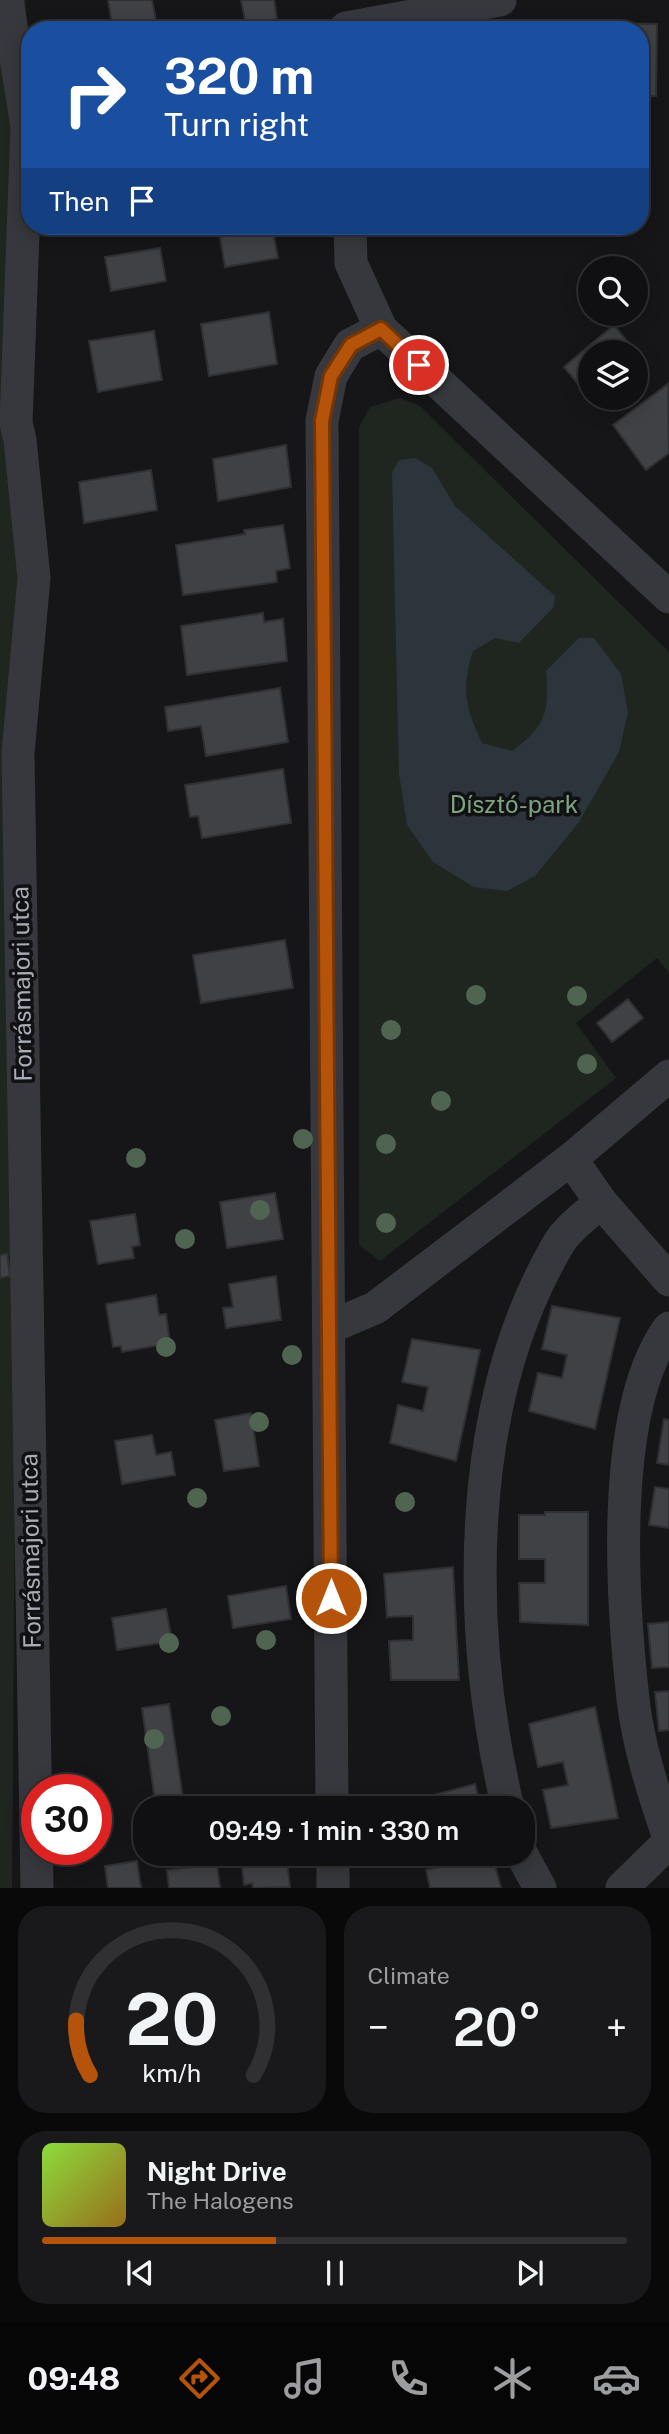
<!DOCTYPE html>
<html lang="en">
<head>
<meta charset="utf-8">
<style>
  body { margin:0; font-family:"Public Sans",sans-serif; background:#19191b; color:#f1f3f6; height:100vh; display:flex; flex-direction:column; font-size:26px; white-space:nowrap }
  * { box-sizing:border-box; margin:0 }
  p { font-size:23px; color:#9c9d9f }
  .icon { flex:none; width:38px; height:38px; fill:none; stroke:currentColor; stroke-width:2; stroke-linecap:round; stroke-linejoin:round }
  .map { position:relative; height:1888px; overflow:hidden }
  .sheet { display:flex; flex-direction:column; gap:18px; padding:18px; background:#09090a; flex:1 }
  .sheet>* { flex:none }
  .top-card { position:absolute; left:21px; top:21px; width:628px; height:214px; border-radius:28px; box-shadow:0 4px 18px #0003,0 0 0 2px #303032; background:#1a4fa0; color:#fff; overflow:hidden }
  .controls { position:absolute; left:578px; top:256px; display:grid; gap:14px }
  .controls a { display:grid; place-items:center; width:70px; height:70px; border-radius:50%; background:#101012; box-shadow:0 4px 18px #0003,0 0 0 2px #303032; font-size:35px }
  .speed { position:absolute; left:21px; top:1774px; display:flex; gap:14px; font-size:35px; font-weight:700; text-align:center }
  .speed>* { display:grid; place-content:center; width:91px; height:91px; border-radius:50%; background:#101012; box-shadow:0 4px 18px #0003,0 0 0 2px #303032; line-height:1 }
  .speed .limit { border:10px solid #d22; background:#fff; color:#111 }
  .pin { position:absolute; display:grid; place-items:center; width:60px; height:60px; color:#fff; margin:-30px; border:4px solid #fff; border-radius:50%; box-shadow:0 2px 7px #0007 }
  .me { position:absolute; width:77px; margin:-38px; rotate:0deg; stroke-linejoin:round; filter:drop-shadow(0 0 5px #0008) }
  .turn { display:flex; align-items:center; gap:24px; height:147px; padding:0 28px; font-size:32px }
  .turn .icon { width:91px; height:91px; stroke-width:2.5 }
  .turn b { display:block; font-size:49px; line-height:60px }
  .then { display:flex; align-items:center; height:66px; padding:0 28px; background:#0003; gap:14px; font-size:26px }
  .big { font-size:52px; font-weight:600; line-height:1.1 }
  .sheet .tile { flex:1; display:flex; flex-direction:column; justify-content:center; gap:10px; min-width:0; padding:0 24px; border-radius:28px; background:#19191b }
  .sheet .dial { align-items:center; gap:0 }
  .dial svg { height:182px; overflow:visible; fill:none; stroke:#303032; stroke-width:7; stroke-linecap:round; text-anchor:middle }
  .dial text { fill:#f1f3f6; stroke:none }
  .song { display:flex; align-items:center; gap:21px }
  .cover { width:84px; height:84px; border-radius:10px; background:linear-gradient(135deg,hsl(90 70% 55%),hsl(40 70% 35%)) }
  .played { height:7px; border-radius:4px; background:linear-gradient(90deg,#b45309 40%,#303032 40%) }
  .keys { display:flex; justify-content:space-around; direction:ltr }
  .heat { display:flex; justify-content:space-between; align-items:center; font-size:38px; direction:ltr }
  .sheet .tiles { flex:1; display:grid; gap:18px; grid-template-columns:1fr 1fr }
  .tile:last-child { grid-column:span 2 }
  .trip { position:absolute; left:133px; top:1796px; width:402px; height:70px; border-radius:28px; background:#101012; box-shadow:0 4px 18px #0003,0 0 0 2px #303032; font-weight:600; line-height:70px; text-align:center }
  .menu { display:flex; height:112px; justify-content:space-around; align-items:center; background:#060607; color:#9c9d9f }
  .menu .icon { width:49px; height:49px }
  .menu .on { color:#b45309 }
  .menu b { font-size:32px; color:#f1f3f6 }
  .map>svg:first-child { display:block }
</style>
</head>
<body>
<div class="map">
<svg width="669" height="1888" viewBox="0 0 669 1888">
  <rect width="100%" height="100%" fill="#161618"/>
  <!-- green -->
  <path fill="#1e261f" d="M 0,0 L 26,0 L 12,1888 L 0,1888 Z
    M 400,398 L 420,406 L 669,652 L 669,973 L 657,958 L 576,1023 L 616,1078 L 380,1261 L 359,1245 L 359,427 L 370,407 Z"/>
  <!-- water -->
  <path fill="#2c353c" d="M 415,458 L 432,468 L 455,506 L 555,596 L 554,607 L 519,643 L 495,638 L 473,651 C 461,689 465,707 482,743 L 512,751 C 545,727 550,712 546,671 L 579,638 L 594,638 L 621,674 L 628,712 L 619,752 L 579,822 L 535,876 L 507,891 L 474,887 L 433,862 L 407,825 L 399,774 L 392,472 L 399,460 Z"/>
  <!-- building -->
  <path fill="#404145" stroke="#303034" stroke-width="2" d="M 108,0 L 152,0 L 158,30 L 113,30 Z
    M 241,0 L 274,0 L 277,19 L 246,25 Z
    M 575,23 L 657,24 L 656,96 L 640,96 L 640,30 L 575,30 Z
    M 272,227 L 278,258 L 225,267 L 220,237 Z
    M 160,248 L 166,281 L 111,291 L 105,257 Z
    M 269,312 L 277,364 L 209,376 L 201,324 Z
    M 614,325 L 647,366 L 635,375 L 635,352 L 590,352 L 590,397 L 607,397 L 596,406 L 564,367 Z
    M 154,331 L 162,380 L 98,392 L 89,341 Z
    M 668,384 L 669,453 L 646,470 L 613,425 Z
    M 286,445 L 291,487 L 218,501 L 213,459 Z
    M 151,470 L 157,510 L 84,523 L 79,482 Z
    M 283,525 L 290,568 L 276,571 L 277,582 L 183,595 L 176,545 L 245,534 L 244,530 Z
    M 263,613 L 264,622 L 283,619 L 287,661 L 187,675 L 181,626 Z
    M 280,688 L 288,742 L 206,756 L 201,726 L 168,731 L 165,707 Z
    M 283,769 L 291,823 L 202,838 L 198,816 L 190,817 L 185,785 Z
    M 285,940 L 293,988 L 201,1003 L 193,955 Z
    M 628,999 L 643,1018 L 612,1042 L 597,1023 Z
    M 275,1193 L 283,1239 L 227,1248 L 220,1202 Z
    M 135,1214 L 140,1245 L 132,1247 L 134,1258 L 98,1264 L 90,1221 Z
    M 7,1254 L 10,1276 L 0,1278 L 0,1255 Z
    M 276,1276 L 281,1320 L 226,1328 L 223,1308 L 233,1307 L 229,1284 Z
    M 156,1295 L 159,1315 L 166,1314 L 170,1343 L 122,1352 L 121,1346 L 113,1347 L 106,1304 Z
    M 552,1306 L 620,1318 L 595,1429 L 529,1411 L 538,1373 L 562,1378 L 567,1355 L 542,1349 Z
    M 412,1339 L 480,1350 L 456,1461 L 390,1443 L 398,1405 L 423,1411 L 428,1387 L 402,1382 Z
    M 251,1413 L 259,1466 L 224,1471 L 215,1420 Z
    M 664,1419 L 669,1420 L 669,1465 L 657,1463 Z
    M 152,1435 L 156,1455 L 171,1452 L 175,1475 L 122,1484 L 115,1441 Z
    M 655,1487 L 669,1489 L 669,1528 L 649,1525 Z
    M 545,1512 L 588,1512 L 588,1625 L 520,1622 L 519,1583 L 545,1583 L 545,1559 L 519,1559 L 519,1515 L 545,1515 Z
    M 453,1567 L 459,1680 L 391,1680 L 389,1641 L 413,1640 L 413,1616 L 387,1617 L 384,1574 Z
    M 286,1586 L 291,1619 L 233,1628 L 228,1596 Z
    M 166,1609 L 172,1641 L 117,1650 L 112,1618 Z
    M 669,1622 L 669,1667 L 652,1668 L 648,1624 Z
    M 669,1691 L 669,1730 L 659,1731 L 655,1692 Z
    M 169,1704 L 184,1805 L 156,1808 L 142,1708 Z
    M 595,1707 L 618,1818 L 551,1828 L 543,1790 L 568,1785 L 563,1762 L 538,1767 L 529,1724 Z
    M 475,1784 L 481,1808 L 410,1808 L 409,1804 L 434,1798 L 434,1795 Z
    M 286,1853 L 290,1887 L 253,1888 L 252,1883 L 244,1885 L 241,1859 Z
    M 447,1853 L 492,1853 L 501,1888 L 430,1888 L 426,1870 L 450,1864 Z
    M 137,1861 L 141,1888 L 108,1888 L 105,1866 Z
    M 217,1864 L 220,1888 L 169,1888 L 167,1870 Z"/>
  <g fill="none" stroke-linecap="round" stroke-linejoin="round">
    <!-- minor -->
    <path stroke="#37383d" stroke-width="33" d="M 7,0 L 27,127 L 16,423 L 20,440 L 34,578 L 18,753 L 37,1888
      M 346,28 L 500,0
      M 350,226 L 351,263 L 381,329 L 669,597
      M 571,1159 L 601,1202 L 669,1280
      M 330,1327 L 375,1308 L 571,1159 L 669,1076
      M 669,1328 C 609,1410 622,1600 633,1699 C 638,1745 654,1794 669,1838
      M 332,1808 L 322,421 L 331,376 L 350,345 L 381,329
      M 508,1808 C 466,1630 463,1405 559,1243 C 569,1227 588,1214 601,1202
      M 333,1853 L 333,1888
      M 521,1853 L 540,1888
      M 622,1888 L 669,1842"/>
  </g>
  <!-- trees -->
  <g fill="#506452">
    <circle cx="476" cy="995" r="10"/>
    <circle cx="577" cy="996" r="10"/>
    <circle cx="391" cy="1030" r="10"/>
    <circle cx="587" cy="1064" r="10"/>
    <circle cx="441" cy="1101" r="10"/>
    <circle cx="303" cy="1139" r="10"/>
    <circle cx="386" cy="1144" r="10"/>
    <circle cx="136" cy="1158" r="10"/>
    <circle cx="260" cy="1210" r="10"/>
    <circle cx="386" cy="1223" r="10"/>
    <circle cx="185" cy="1239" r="10"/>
    <circle cx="166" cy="1347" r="10"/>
    <circle cx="292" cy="1355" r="10"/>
    <circle cx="259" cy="1422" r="10"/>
    <circle cx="197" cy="1498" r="10"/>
    <circle cx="405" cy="1502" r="10"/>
    <circle cx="266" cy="1640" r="10"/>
    <circle cx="169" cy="1643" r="10"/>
    <circle cx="221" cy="1716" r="10"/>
    <circle cx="154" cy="1739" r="10"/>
  </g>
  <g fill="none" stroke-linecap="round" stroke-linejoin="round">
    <!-- route casing -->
    <g stroke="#753606" stroke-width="18">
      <path id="route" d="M 331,1598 L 322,421 L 331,376 L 351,345 L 381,329 L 419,365"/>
    </g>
    <!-- route -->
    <use href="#route" stroke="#b45309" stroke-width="12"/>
  </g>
  <g text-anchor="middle" stroke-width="7" stroke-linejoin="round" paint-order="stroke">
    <!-- park labels -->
    <g font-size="24" fill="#7fa381" stroke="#111113">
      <text x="514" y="813">Dísztó-park</text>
    </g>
    <!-- street labels -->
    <g font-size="24" fill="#a8adb8" stroke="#111113">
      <text transform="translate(22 984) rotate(-91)" y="8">Forrásmajori utca</text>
      <text transform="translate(31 1551) rotate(-91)" y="8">Forrásmajori utca</text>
    </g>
  </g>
</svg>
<div class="controls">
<a><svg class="icon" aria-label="search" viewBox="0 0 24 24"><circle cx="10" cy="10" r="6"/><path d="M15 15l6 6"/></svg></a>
<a><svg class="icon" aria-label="layers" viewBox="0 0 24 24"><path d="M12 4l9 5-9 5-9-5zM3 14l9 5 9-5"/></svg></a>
</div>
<div class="speed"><div class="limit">30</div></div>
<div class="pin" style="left:419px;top:365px;background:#d93025"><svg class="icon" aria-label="arrive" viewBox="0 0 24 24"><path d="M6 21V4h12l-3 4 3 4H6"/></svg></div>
<svg class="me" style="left:331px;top:1598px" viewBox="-20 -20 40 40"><circle r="17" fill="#b45309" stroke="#fff" stroke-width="3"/><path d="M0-11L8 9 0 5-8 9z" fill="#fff"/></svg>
<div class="trip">09:49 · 1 min · 330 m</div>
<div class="top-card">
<div class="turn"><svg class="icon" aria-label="right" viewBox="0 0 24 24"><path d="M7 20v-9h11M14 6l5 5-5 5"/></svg><div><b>320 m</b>Turn right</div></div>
<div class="then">Then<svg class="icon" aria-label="arrive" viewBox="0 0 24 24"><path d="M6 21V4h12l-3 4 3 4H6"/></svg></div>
</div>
</div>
<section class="sheet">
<div class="tiles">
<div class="tile dial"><svg viewBox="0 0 100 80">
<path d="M14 69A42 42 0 1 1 86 69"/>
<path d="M14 69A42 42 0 0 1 8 45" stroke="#b45309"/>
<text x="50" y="56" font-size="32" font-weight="700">20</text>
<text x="50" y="72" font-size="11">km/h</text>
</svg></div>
<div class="tile"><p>Climate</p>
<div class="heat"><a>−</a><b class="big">20°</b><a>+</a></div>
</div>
<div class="tile">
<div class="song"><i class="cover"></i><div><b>Night Drive</b><p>The Halogens</p></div></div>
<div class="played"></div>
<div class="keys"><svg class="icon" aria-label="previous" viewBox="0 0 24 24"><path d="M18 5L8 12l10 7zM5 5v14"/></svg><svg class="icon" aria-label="pause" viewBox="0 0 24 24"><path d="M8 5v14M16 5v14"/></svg><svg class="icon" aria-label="next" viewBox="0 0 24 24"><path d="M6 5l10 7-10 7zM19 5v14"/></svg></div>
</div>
</div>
</section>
<nav class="menu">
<b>09:48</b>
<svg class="icon on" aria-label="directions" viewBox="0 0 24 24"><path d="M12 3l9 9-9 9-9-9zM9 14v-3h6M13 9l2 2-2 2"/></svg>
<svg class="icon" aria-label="music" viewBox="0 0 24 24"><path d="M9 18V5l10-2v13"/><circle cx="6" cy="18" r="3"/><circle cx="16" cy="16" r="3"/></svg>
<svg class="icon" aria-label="phone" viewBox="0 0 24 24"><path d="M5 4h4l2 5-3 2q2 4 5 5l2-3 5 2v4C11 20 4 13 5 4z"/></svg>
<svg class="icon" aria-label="climate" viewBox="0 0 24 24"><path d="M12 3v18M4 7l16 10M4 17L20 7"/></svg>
<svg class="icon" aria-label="car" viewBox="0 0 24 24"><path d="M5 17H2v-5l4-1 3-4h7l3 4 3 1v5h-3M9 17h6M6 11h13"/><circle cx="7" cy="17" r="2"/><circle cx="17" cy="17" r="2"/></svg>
</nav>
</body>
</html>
